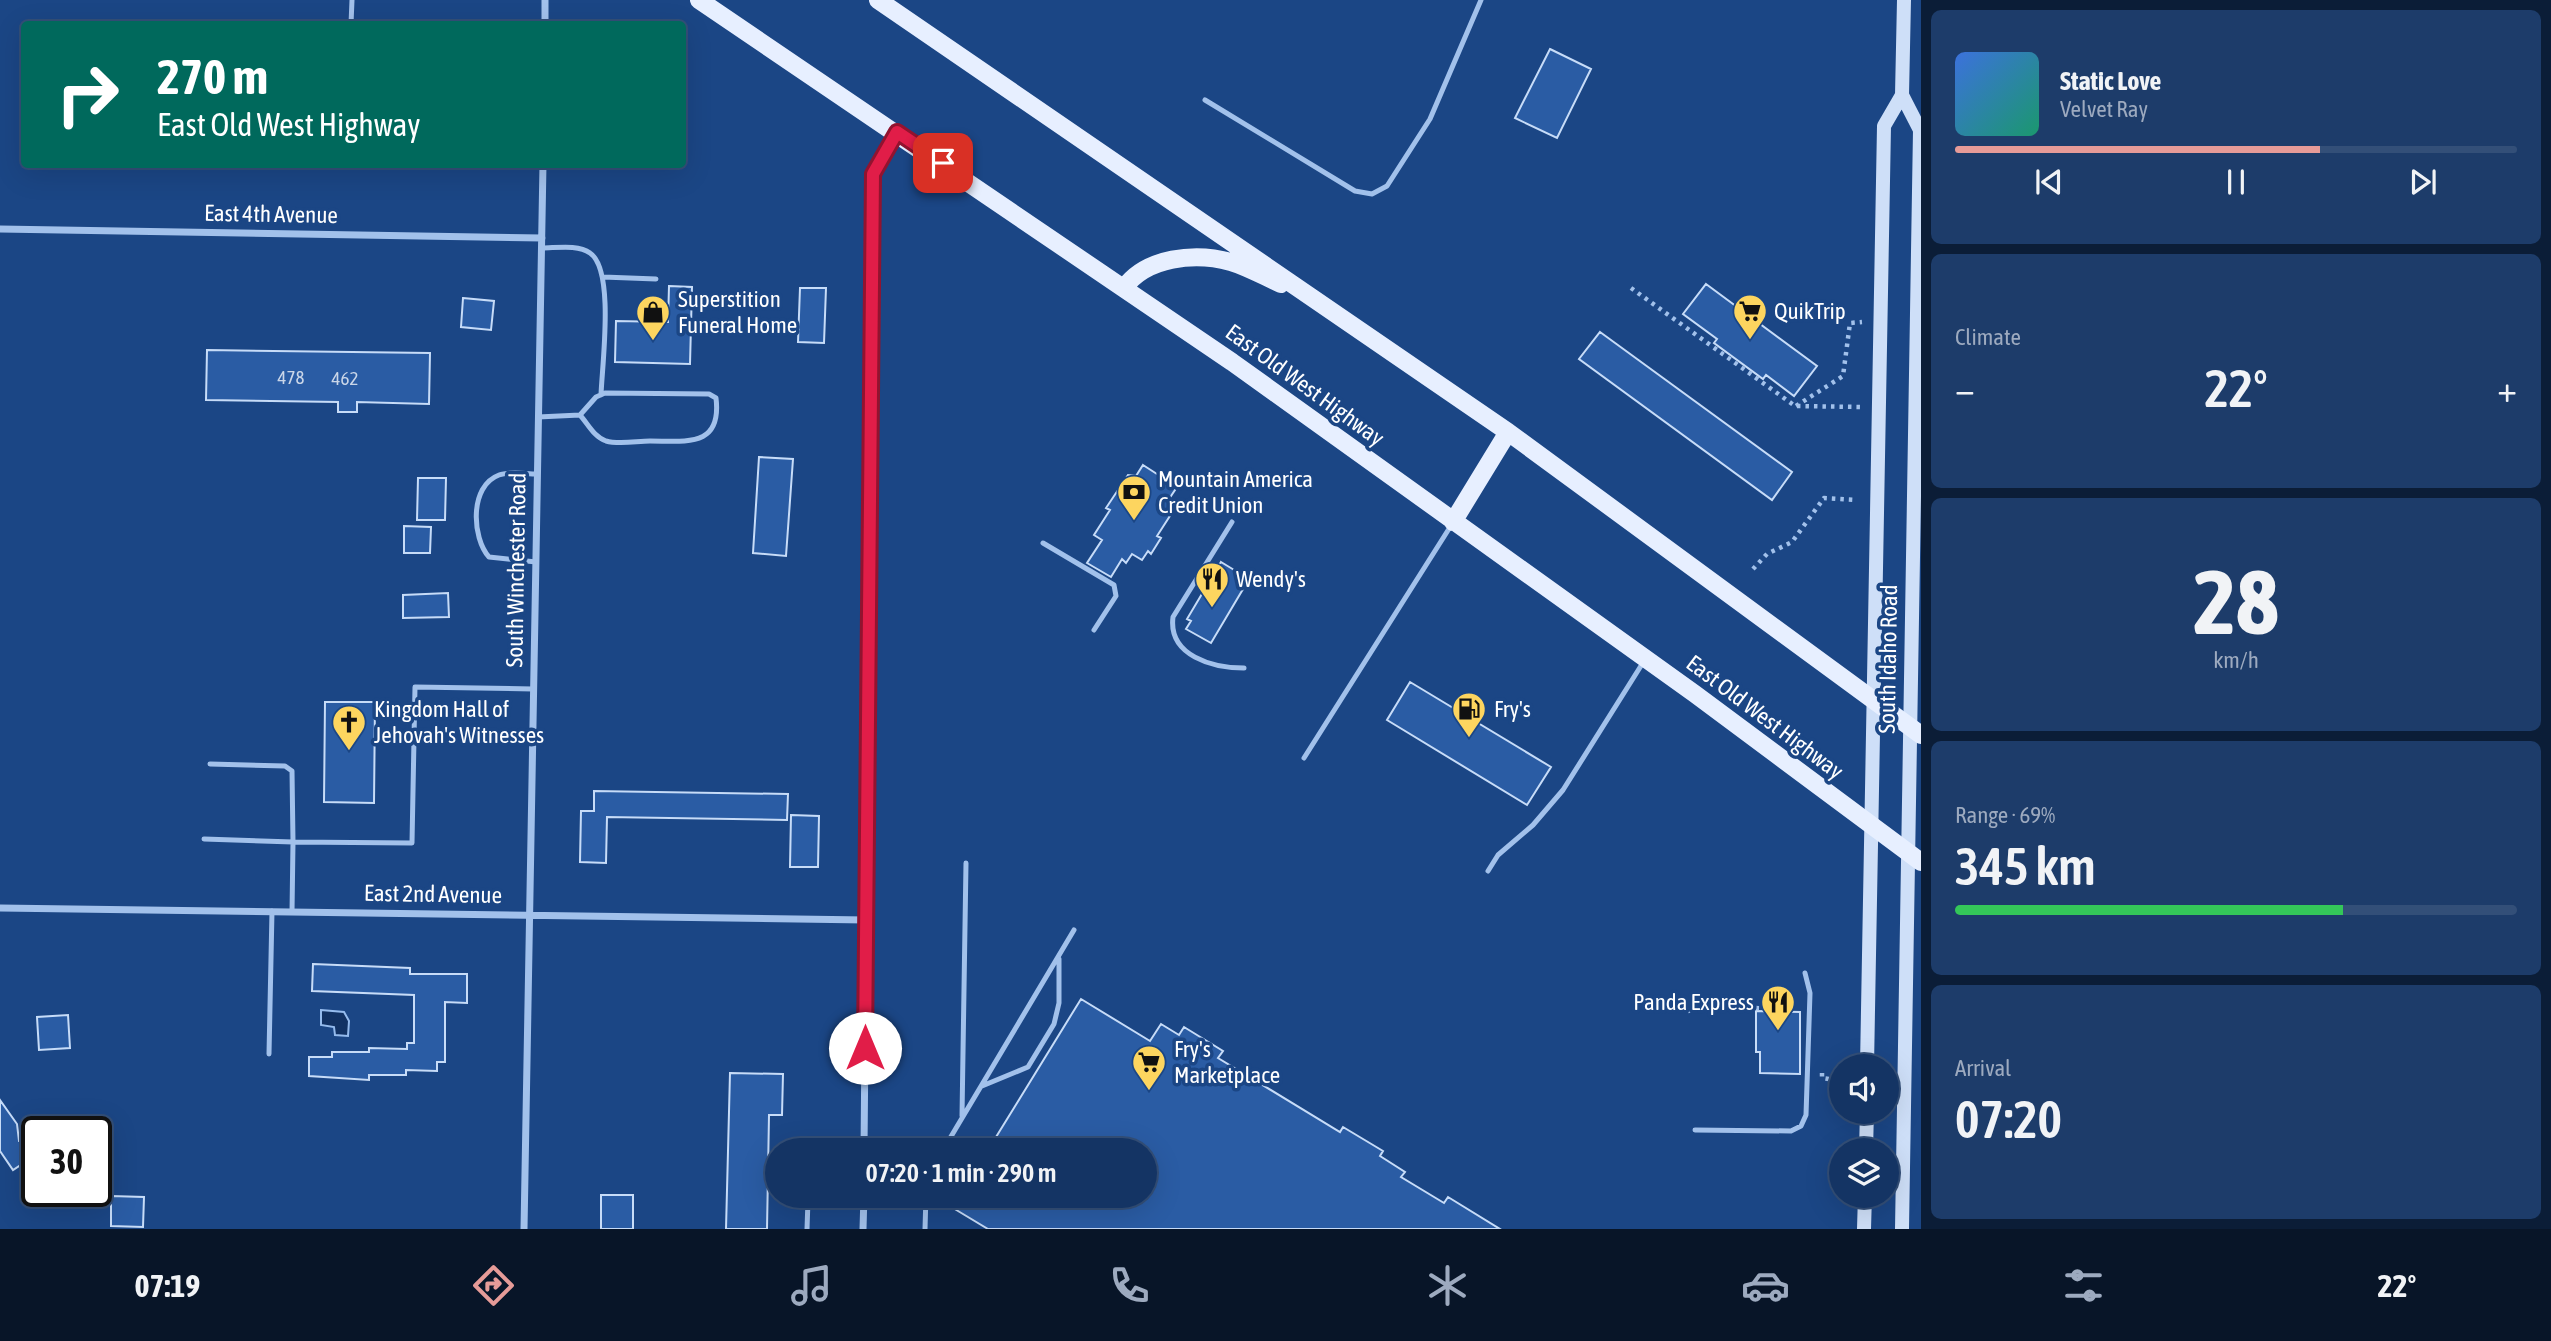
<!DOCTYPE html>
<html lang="en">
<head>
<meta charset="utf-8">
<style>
  body { margin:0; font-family:"Asap Condensed",sans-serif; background:#1d3c6a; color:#f1f3f6; height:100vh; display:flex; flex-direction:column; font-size:26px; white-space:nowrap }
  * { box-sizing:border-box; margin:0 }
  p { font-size:23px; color:#9daabf }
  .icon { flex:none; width:38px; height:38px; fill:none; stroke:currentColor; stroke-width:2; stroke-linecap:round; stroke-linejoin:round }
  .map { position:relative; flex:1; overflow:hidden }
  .side { display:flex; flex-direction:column; gap:10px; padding:10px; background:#0b1d37; width:630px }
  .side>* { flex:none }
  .guide { position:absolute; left:21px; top:21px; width:665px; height:147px; border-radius:7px; box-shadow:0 7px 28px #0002,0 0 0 2px #334f78; background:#00695c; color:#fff; overflow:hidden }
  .tools { position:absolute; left:1829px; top:1054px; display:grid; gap:14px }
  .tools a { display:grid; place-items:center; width:70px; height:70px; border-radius:50%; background:#143464; box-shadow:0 7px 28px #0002,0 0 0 2px #334f78; font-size:35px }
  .speed { position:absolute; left:21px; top:1116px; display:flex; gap:14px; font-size:35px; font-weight:700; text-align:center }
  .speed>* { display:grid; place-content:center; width:91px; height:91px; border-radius:50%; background:#143464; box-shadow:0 7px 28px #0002,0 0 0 2px #334f78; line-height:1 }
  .speed .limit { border:4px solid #111; border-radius:10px; background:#fff; color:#111 }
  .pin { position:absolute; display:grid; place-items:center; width:60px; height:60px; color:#fff; margin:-30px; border-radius:14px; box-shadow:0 4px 10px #0006 }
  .me { position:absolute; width:77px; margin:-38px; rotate:0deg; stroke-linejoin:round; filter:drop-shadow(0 0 5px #0008) }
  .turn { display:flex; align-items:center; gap:24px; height:147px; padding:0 21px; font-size:32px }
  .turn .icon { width:91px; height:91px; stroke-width:2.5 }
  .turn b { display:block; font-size:49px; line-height:60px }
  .big { font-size:52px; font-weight:600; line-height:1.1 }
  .side .widget { flex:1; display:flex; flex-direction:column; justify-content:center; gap:10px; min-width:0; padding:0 24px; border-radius:10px; background:#1d3c6a }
  .side .dial { align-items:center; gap:0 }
  .dial b { font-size:91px; line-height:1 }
  .song { display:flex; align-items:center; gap:21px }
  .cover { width:84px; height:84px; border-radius:10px; background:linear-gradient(135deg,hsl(220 70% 55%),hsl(160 70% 35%)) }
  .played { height:7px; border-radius:4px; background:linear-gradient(90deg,#e69b98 65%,#334f78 65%) }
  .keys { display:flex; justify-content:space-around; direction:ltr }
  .heat { display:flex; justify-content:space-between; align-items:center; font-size:38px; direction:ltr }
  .charge { height:10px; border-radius:5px; background:linear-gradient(90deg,#34c759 69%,#334f78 0) }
  .trip { position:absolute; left:765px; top:1138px; width:392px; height:70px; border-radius:35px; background:#143464; box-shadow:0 7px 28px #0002,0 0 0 2px #334f78; font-weight:600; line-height:70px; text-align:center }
  .dock { display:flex; height:112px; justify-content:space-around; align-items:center; background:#081528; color:#9daabf }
  .dock .icon { width:49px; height:49px }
  .dock .current { color:#e69b98 }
  .dock b { font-size:32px; color:#f1f3f6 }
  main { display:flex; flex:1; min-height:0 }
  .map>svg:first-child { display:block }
</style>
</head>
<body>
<main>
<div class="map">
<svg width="1921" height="1229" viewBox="0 0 1921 1229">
  <rect width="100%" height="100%" fill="#1b4685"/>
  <!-- water -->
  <path fill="#123264" stroke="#95bbed" stroke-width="2" d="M 321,1010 L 344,1012 L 349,1021 L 348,1036 L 335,1035 L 334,1027 L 321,1025 Z"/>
  <!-- building -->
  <path fill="#2a5ca4" stroke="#c7dcf8" stroke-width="2" d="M 1550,49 L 1591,69 L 1557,138 L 1515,118 Z
    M 1706,284 L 1817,366 L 1794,396 L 1766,375 L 1763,379 L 1714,343 L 1717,339 L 1683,314 Z
    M 669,286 L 692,287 L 690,364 L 615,362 L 616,321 L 668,322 Z
    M 800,288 L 826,288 L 824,343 L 798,342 Z
    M 463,298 L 494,301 L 491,330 L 461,327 Z
    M 1600,332 L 1792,472 L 1772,500 L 1579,359 Z
    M 207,350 L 430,353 L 429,404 L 357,402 L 357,412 L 338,412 L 338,402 L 206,400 Z
    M 759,457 L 793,459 L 786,556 L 753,553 Z
    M 1143,465 L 1177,487 L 1169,499 L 1177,505 L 1157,536 L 1161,538 L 1151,554 L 1148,551 L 1142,560 L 1132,554 L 1126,563 L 1122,559 L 1111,577 L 1087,563 L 1102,540 L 1094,535 L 1110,510 L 1106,508 L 1128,475 L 1136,476 Z
    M 418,478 L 446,478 L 445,520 L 417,520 Z
    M 404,526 L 431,527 L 430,553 L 404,553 Z
    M 1221,562 L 1249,579 L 1211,643 L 1186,629 L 1191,621 L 1187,619 Z
    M 448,593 L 449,617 L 403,618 L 403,595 Z
    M 1410,682 L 1551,767 L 1527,805 L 1387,720 Z
    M 325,702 L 375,702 L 374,803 L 324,802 Z
    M 594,791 L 788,794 L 787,820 L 607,817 L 606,863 L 580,862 L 581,811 L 594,811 Z
    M 791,815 L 819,816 L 818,867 L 790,867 Z
    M 313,964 L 410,968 L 410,974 L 467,974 L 467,1003 L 445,1002 L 445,1062 L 437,1062 L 437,1071 L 406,1070 L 406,1075 L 369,1075 L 369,1080 L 309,1076 L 309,1057 L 332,1057 L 332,1052 L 369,1052 L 369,1048 L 407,1049 L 407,1043 L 414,1043 L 414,995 L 312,991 Z
    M 1081,999 L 1150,1041 L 1161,1024 L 1179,1035 L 1184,1027 L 1223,1051 L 1218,1058 L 1340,1132 L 1343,1127 L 1383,1151 L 1380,1156 L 1405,1172 L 1401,1177 L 1444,1203 L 1448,1197 L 1500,1229 L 988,1229 L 953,1208 L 960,1195 L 1144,1195 L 1144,1150 L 988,1150 Z
    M 1756,1011 L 1800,1012 L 1800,1074 L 1760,1073 L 1760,1052 L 1756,1052 Z
    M 68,1015 L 70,1048 L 39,1050 L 37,1017 Z
    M 730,1073 L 783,1074 L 782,1115 L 769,1115 L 767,1229 L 726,1229 Z
    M 0,1100 L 17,1124 L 19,1141 L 27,1140 L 37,1154 L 13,1170 L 0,1151 Z
    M 601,1195 L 633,1195 L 633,1229 L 601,1229 Z
    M 111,1196 L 144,1197 L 143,1227 L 111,1226 Z"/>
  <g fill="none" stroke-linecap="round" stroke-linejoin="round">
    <!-- path -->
    <path stroke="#a2c1eb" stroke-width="4.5" stroke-dasharray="3.5 5" stroke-linecap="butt" d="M 1631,288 L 1795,406 L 1861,407
      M 1796,406 L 1843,376 L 1850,323 L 1862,322
      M 1753,569 L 1767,554 L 1792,542 L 1824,498 L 1856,500
      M 1688,1011 L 1705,1007 L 1798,1009
      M 1822,1073 L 1822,1078 L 1841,1081"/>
    <!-- lane -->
    <path stroke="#a2c1eb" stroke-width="5" d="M 351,24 L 352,0
      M 1205,100 L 1355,191 L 1372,194 L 1387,186 L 1430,119 L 1481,0
      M 542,248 C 556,248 578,244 590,253 C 615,270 602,365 601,395
      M 603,277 L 656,279
      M 538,417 L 580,415 C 588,424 594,437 606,441 C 619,445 637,441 650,441 C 686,441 722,448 716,398 L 709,394 L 605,393 L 596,397 L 580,415
      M 1232,522 L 1173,617 C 1168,656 1213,668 1244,668
      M 1043,543 L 1114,585 L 1116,596 L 1094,630
      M 536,562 L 489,557 C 472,538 469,486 499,475 C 510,471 525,474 537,474
      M 1304,758 L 1452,524
      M 204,839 L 293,842 L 292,771 L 285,766 L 210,764
      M 1488,871 L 1498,855 L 1533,825 L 1563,790 L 1644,661
      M 292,912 L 293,842 L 412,843 L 415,687 L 533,689
      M 269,1054 L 272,911
      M 982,1086 L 1028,1067 L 1054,1024 L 1059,1003 L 1059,959
      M 962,1116 L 966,863
      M 1695,1130 L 1791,1131 L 1801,1126 L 1806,1115 L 1810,993 L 1805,973
      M 943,1150 L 1074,930
      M 807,1229 L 808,1200
      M 925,1229 L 926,1195"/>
    <!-- street -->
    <path stroke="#a2c1eb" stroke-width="7" d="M 545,0 L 545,24
      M 0,229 L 542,238
      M 0,908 L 866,920
      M 864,1150 L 873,174 L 895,135
      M 524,1229 L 543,164
      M 863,1229 L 864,1195"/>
    <!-- secondary -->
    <path stroke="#cedff8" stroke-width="14" d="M 1867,1066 L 1884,126 L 1902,95
      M 1866,1150 L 1867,1111
      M 1864,1229 L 1865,1195
      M 1902,1229 L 1920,130 L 1902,95 L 1904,0"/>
    <!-- primary -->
    <path stroke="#e7efff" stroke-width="18" d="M 699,0 L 1232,362 L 1695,694 L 1921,862
      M 878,0 L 1508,432 L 1921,735
      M 1124,288 C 1146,257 1195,252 1231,262 C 1248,267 1265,277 1281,284
      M 1453,522 L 1508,432"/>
  </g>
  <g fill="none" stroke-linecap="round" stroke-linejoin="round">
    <!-- route casing -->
    <g stroke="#92132f" stroke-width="18">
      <path id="route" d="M 865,1048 L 873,174 L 897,132 L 943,163"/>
    </g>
    <!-- route -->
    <use href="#route" stroke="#e11d48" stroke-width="12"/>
  </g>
  <!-- icons -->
  <defs>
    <g id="supermarket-pin" transform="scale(1.75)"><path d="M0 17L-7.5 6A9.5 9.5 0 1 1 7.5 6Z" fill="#fdd55f" stroke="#1b4685"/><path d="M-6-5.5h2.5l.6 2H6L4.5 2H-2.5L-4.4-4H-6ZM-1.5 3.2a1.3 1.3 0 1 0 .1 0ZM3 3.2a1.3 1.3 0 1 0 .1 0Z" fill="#111"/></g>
    <g id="shop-pin" transform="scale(1.75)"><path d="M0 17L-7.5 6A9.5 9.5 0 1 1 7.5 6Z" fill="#fdd55f" stroke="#1b4685"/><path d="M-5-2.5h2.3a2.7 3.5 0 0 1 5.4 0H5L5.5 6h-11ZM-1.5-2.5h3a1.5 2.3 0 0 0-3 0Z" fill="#111"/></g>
    <g id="bank-pin" transform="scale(1.75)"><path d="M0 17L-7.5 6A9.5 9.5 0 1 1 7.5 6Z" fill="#fdd55f" stroke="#1b4685"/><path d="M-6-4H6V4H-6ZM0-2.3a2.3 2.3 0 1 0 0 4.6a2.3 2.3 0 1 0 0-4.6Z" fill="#111"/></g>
    <g id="restaurant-pin" transform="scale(1.75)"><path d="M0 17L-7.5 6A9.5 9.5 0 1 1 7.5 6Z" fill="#fdd55f" stroke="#1b4685"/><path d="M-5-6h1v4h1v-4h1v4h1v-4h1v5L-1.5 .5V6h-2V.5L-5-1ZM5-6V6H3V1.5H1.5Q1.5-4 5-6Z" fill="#111"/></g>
    <g id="fuel-pin" transform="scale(1.75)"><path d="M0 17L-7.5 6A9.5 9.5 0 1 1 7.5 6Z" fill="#fdd55f" stroke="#1b4685"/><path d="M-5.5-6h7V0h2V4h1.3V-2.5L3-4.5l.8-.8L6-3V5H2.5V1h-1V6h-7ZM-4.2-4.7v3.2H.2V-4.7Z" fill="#111"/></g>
    <g id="church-pin" transform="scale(1.75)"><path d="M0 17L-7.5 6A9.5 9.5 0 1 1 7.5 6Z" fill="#fdd55f" stroke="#1b4685"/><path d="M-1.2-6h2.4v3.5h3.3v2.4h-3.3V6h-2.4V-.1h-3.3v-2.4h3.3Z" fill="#111"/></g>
  </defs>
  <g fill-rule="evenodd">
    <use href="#supermarket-pin" x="1750" y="311"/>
    <use href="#shop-pin" x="653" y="312"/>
    <use href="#bank-pin" x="1134" y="492"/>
    <use href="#restaurant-pin" x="1212" y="579"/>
    <use href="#fuel-pin" x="1469" y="709"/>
    <use href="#church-pin" x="349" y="722"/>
    <use href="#restaurant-pin" x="1778" y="1002"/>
    <use href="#supermarket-pin" x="1149" y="1062"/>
  </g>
  <g text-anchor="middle" stroke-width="7" stroke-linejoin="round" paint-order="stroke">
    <!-- number labels -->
    <g font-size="19" fill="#cad6e8">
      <text x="291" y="384">478</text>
      <text x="345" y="385">462</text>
    </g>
    <!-- street labels -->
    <g font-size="23" fill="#fff" stroke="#1b4685">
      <text transform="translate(271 214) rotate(1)" y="8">East 4th Avenue</text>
      <text transform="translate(1305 385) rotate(36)" y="8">East Old West Highway</text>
      <text transform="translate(516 570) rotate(-89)" y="8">South Winchester Road</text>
      <text transform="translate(1888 659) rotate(-89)" y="8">South Idaho Road</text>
      <text transform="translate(1765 717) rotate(37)" y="8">East Old West Highway</text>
      <text transform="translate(433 894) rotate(1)" y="8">East 2nd Avenue</text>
    </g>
    <!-- poi labels -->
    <g font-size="23" fill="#fff" stroke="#1b4685" text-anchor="start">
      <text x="678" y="307">Superstition<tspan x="678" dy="26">Funeral Home</tspan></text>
      <text x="1774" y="319">QuikTrip</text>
      <text x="1158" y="487">Mountain America<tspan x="1158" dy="26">Credit Union</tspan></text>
      <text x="1236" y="587">Wendy's</text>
      <text x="374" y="717">Kingdom Hall of<tspan x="374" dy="26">Jehovah's Witnesses</tspan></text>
      <text x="1494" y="717">Fry's</text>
      <text x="1754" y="1010" text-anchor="end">Panda Express</text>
      <text x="1174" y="1057">Fry's<tspan x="1174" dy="26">Marketplace</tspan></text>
    </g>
  </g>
</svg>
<div class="tools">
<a><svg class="icon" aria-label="sound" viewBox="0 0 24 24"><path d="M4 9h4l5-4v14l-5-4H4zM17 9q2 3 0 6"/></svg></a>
<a><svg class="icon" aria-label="layers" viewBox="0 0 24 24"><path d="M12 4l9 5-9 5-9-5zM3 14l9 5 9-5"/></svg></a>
</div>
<div class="speed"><div class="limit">30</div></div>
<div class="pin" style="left:943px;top:163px;background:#d93025"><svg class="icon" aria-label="arrive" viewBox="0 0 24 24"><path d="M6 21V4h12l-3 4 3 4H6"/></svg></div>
<svg class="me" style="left:865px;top:1048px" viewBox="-20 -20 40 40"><circle r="19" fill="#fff"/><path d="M0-13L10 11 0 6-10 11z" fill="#e11d48"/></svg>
<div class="trip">07:20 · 1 min · 290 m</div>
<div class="guide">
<div class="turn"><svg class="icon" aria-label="right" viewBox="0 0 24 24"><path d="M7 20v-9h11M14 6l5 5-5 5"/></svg><div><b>270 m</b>East Old West Highway</div></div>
</div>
</div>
<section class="side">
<div class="widget">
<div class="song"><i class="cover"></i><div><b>Static Love</b><p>Velvet Ray</p></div></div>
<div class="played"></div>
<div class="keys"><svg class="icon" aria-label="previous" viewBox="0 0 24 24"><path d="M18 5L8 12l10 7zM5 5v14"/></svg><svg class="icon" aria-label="pause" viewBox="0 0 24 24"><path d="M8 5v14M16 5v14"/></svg><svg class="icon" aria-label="next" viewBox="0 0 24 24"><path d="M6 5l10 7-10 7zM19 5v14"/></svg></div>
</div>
<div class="widget"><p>Climate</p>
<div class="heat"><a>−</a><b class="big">22°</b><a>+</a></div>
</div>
<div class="widget dial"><b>28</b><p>km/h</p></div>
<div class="widget"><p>Range · 69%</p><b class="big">345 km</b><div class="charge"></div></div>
<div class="widget"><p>Arrival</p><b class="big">07:20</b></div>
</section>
</main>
<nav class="dock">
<b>07:19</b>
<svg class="icon current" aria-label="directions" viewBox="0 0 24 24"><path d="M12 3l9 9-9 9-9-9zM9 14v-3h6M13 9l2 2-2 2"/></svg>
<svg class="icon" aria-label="music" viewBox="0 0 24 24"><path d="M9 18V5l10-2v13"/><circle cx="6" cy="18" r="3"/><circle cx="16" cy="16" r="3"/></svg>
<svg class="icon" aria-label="phone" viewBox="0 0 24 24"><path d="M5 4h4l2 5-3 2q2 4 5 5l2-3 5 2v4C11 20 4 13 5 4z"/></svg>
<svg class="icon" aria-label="climate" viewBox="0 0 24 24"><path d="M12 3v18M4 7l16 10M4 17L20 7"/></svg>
<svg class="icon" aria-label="car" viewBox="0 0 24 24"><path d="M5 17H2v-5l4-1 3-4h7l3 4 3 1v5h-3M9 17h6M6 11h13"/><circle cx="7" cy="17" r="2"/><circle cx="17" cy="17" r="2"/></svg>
<svg class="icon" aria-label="filters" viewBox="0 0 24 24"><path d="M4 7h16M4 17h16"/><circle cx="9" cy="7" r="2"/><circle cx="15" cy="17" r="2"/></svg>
<b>22°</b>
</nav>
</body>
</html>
